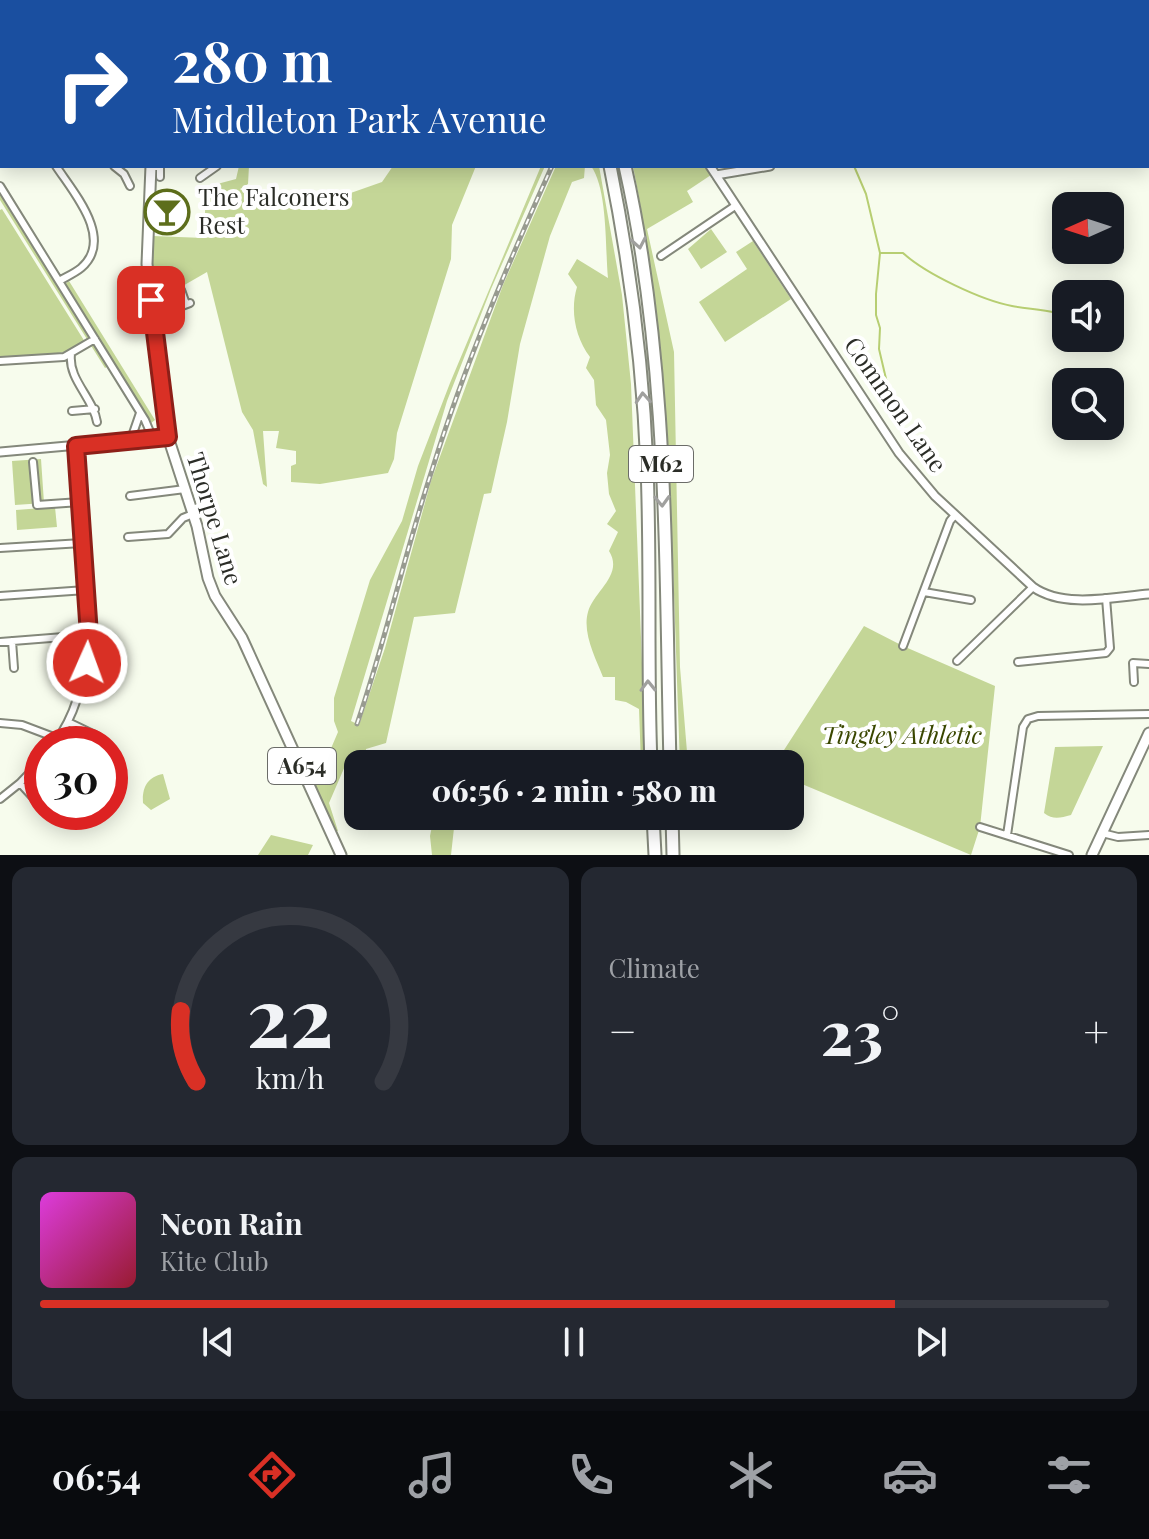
<!DOCTYPE html>
<html lang="en">
<head>
<meta charset="utf-8">
<style>
  body { margin:0; font-family:"Playfair Display",serif; background:#242831; color:#f1f3f6; height:100vh; display:flex; flex-direction:column; font-size:30px; white-space:nowrap }
  * { box-sizing:border-box; margin:0 }
  p { font-size:26px; color:#9ea1a6 }
  .icon { flex:none; width:44px; height:44px; fill:none; stroke:currentColor; stroke-width:2; stroke-linecap:round; stroke-linejoin:round }
  .map { position:relative; height:855px; overflow:hidden }
  .sheet { display:flex; flex-direction:column; gap:12px; padding:12px; background:#0d0f14; flex:1 }
  .sheet>* { flex:none }
  .top-card { position:absolute; left:0px; top:0px; width:1150px; height:168px; box-shadow:0 4px 20px #0003; background:#1a4fa0; color:#fff; overflow:hidden }
  .needle { width:52px; rotate:267deg }
  .buttons { position:absolute; left:1052px; top:192px; display:grid; gap:16px }
  .buttons a { display:grid; place-items:center; width:72px; height:72px; border-radius:16px; background:#171b24; box-shadow:0 4px 20px #0003; font-size:40px }
  .speed { position:absolute; left:24px; top:726px; display:flex; gap:16px; font-size:40px; font-weight:700; text-align:center }
  .speed>* { display:grid; place-content:center; width:104px; height:104px; border-radius:50%; background:#171b24; box-shadow:0 4px 20px #0003; line-height:1 }
  .speed .limit { border:12px solid #d22; background:#fff; color:#111 }
  .pin { position:absolute; display:grid; place-items:center; width:68px; height:68px; color:#fff; margin:-34px; border-radius:16px; box-shadow:0 4px 12px #0006 }
  .me { position:absolute; width:88px; margin:-44px; rotate:2deg; stroke-linejoin:round; filter:drop-shadow(0 0 6px #0008) }
  .turn { display:flex; align-items:center; gap:28px; height:168px; padding:0 40px; font-size:36px }
  .turn .icon { width:104px; height:104px; stroke-width:2.5 }
  .turn b { display:block; font-size:56px; line-height:68px }
  .big { font-size:60px; font-weight:800; line-height:1.1 }
  .sheet .tile { flex:1; display:flex; flex-direction:column; justify-content:center; gap:12px; min-width:0; padding:0 28px; border-radius:16px; background:#242831 }
  .sheet .dial { align-items:center; gap:0 }
  .dial svg { height:208px; overflow:visible; fill:none; stroke:#363941; stroke-width:7; stroke-linecap:round; text-anchor:middle }
  .dial text { fill:#f1f3f6; stroke:none }
  .song { display:flex; align-items:center; gap:24px }
  .cover { width:96px; height:96px; border-radius:12px; background:linear-gradient(135deg,hsl(300 70% 55%),hsl(350 70% 35%)) }
  .played { height:8px; border-radius:4px; background:linear-gradient(90deg,#d93025 80%,#363941 80%) }
  .keys { display:flex; justify-content:space-around; direction:ltr }
  .heat { display:flex; justify-content:space-between; align-items:center; font-size:44px; direction:ltr }
  .sheet .tiles { flex:1; display:grid; gap:12px; grid-template-columns:1fr 1fr }
  .tile:last-child { grid-column:span 2 }
  .trip { position:absolute; left:344px; top:750px; width:460px; height:80px; border-radius:16px; background:#171b24; box-shadow:0 4px 20px #0003; font-weight:800; line-height:80px; text-align:center }
  .menu { display:flex; height:128px; justify-content:space-around; align-items:center; background:#090b0e; color:#9ea1a6 }
  .menu .icon { width:56px; height:56px }
  .menu .current { color:#d93025 }
  .menu b { font-size:36px; color:#f1f3f6 }
  .map>svg:first-child { display:block }
</style>
</head>
<body>
<div class="map">
<svg width="1149" height="855" viewBox="0 0 1149 855">
  <rect width="100%" height="100%" fill="#f7fced"/>
  <!-- green -->
  <path fill="#c4d697" d="M 239,166 L 249,166 L 248,184 L 240,189 L 254,200 L 308,208 L 382,182 L 393,166 L 476,166 L 452,225 L 451,259 L 397,433 L 394,459 L 388,473 L 320,484 L 291,482 L 291,466 L 296,464 L 296,451 L 276,448 L 279,431 L 263,431 L 267,487 L 263,484 L 253,430 L 242,412 L 207,272 L 174,291 L 170,277 L 153,281 L 153,236 L 204,238 L 206,187 L 236,179 Z
    M 541,166 L 545,166 L 491,289 L 447,401 L 351,721 L 359,725 L 385,648 L 431,481 L 503,285 L 556,166 L 585,166 L 584,178 L 572,182 L 550,236 L 520,344 L 507,422 L 491,493 L 484,494 L 455,613 L 414,617 L 386,743 L 366,749 L 365,764 L 358,764 L 358,767 L 345,766 L 329,803 L 338,831 L 335,831 L 315,786 L 338,732 L 334,721 L 334,698 L 370,580 L 402,521 L 418,466 L 450,383 Z
    M 591,166 L 599,166 L 622,295 L 631,384 L 646,764 L 641,764 L 639,709 L 626,702 L 615,700 L 615,677 L 603,677 C 596,659 582,633 588,612 C 594,591 624,575 609,551 L 618,532 L 607,524 L 616,511 L 609,494 L 607,473 L 610,455 L 606,420 L 596,405 L 594,380 L 586,368 L 590,357 C 575,337 570,310 577,287 L 568,274 L 577,259 L 608,278 C 605,248 608,190 591,166 Z
    M 633,166 L 704,166 L 711,175 L 687,191 L 693,202 L 647,229 L 674,352 L 680,667 L 688,764 L 680,764 C 672,564 672,363 633,166 Z
    M 0,190 L 106,361 L 107,367 L 105,368 L 0,200 Z
    M 2,209 L 85,342 L 73,350 L 58,353 L 0,358 L 0,210 Z
    M 711,229 L 727,252 L 701,269 L 688,249 Z
    M 753,241 L 791,299 L 725,342 L 699,302 L 747,269 L 736,252 Z
    M 69,281 L 155,420 L 151,423 L 65,284 Z
    M 41,459 L 44,503 L 15,505 L 12,461 Z
    M 55,507 L 57,527 L 17,530 L 16,510 Z
    M 864,626 L 903,646 L 995,686 L 980,827 L 971,855 L 790,779 L 790,764 L 775,764 Z
    M 1103,746 L 1071,815 C 1060,818 1053,820 1044,813 L 1055,747 Z
    M 163,774 L 170,799 L 151,810 L 143,803 C 142,788 147,777 163,774 Z
    M 434,816 L 459,816 L 454,828 L 451,855 L 432,855 L 430,836 Z
    M 271,835 L 313,845 L 308,855 L 258,855 Z"/>
  <g fill="none" stroke-linecap="round" stroke-linejoin="round">
    <!-- stream -->
    <path stroke="#b7ce72" stroke-width="2" d="M 818,0 L 819,2
      M 854,166 L 866,194 L 880,253 L 876,294 L 876,315 L 880,328 L 879,349 L 887,383
      M 880,253 L 903,253 C 926,274 981,300 1012,306 C 1026,309 1041,309 1056,313"/>
    <!-- minor casing -->
    <g stroke="#84887b" stroke-width="10">
      <path id="minor" d="M 84,0 L 85,2
        M 128,0 L 128,2
        M 43,2 L 44,2
        M 708,2 L 709,0
        M 0,75 L 2,78
        M 0,84 L 2,83
        M 56,166 C 73,192 115,239 81,268 C 75,273 66,277 59,281
        M 114,166 L 124,174 L 130,186
        M 151,167 L 160,167 L 160,177
        M 200,178 L 217,166
        M 0,186 L 145,420 L 153,439
        M 661,256 L 735,206
        M 181,290 L 186,304
        M 153,317 L 190,303
        M 71,354 C 68,380 93,397 97,422
        M 0,361 L 64,357 L 95,339
        M 72,411 L 95,409
        M 130,442 L 140,413
        M 33,462 L 37,505 L 80,502
        M 130,496 L 185,489
        M 128,537 L 168,534 L 183,518 L 193,514
        M 0,548 L 82,543
        M 924,592 L 971,600
        M 0,596 L 86,590
        M 12,641 L 14,668
        M 0,642 L 89,635
        M 903,646 L 950,521 L 955,515
        M 957,661 L 1033,587
        M 1018,662 L 1106,653 L 1110,648 L 1106,598
        M 1134,682 L 1133,663 L 1149,664
        M 68,722 L 97,736
        M 0,723 L 22,725 L 59,739
        M 54,744 C 78,713 86,673 89,635 L 76,446
        M 20,783 L 42,807
        M 0,799 L 20,783 L 42,760
        M 980,827 L 1069,855
        M 1102,833 L 1118,837 L 1149,835
        M 1007,835 L 1023,727 L 1028,719 L 1038,716 L 1149,714"/>
    </g>
    <!-- tertiary casing -->
    <g stroke="#84887b" stroke-width="11">
      <path id="tertiary" d="M 656,2 L 656,0
        M 987,2 L 990,0
        M 710,166 L 899,453 L 935,496 L 1033,587 C 1064,609 1114,597 1149,594
        M 716,175 L 770,166
        M 0,452 L 168,437"/>
    </g>
    <!-- primary casing -->
    <g stroke="#84887b" stroke-width="13">
      <path id="primary" d="M 157,0 L 157,2
        M 151,166 L 147,264 L 168,437 L 197,526 L 208,578 L 215,596 L 242,638 L 341,855
        M 1092,855 L 1149,733"/>
    </g>
    <!-- motorway casing -->
    <g stroke="#84887b" stroke-width="15">
      <path id="motorway" d="M 569,0 L 569,2
        M 582,0 L 583,2
        M 610,166 C 630,265 643,365 647,467 C 651,566 647,665 651,764
        M 625,166 C 669,361 665,565 670,764
        M 653,816 L 655,855
        M 672,816 L 673,855"/>
    </g>
    <!-- minor -->
    <use href="#minor" stroke="#fff" stroke-width="6"/>
    <!-- tertiary -->
    <use href="#tertiary" stroke="#fff" stroke-width="7"/>
    <!-- primary -->
    <use href="#primary" stroke="#fff" stroke-width="9"/>
    <!-- motorway -->
    <use href="#motorway" stroke="#fff" stroke-width="11"/>
    <!-- rail casing -->
    <g stroke="#989b90" stroke-width="5">
      <path id="rail" d="M 628,2 L 630,0
        M 357,724 C 386,639 405,552 433,467 C 465,364 508,264 552,166"/>
    </g>
    <!-- rail -->
    <use href="#rail" stroke="#fff" stroke-width="2" stroke-dasharray="6" stroke-linecap="butt"/>
  </g>
  <!-- one-way arrows -->
  <defs><path id="oneway-chevron" d="M-2-3.5L2.5 0L-2 3.5" fill="none" stroke-width="1.6" stroke-linecap="round" stroke-linejoin="round" transform="scale(2)"/></defs>
  <g stroke="#a0a09e">
    <use href="#oneway-chevron" transform="translate(639 243) rotate(80)"/>
    <use href="#oneway-chevron" transform="translate(643 398) rotate(-94)"/>
    <use href="#oneway-chevron" transform="translate(662 501) rotate(88)"/>
    <use href="#oneway-chevron" transform="translate(648 686) rotate(-91)"/>
  </g>
  <g fill="none" stroke-linecap="round" stroke-linejoin="round">
    <!-- route casing -->
    <g stroke="#8d1f18" stroke-width="20">
      <path id="route" d="M 87,663 L 89,635 L 76,446 L 168,437 L 151,300"/>
    </g>
    <!-- route -->
    <use href="#route" stroke="#d93025" stroke-width="14"/>
  </g>
  <!-- icons -->
  <defs>
    <g id="bar-ring" transform="scale(2.3)"><circle r="9.5" fill="#fff" stroke="#5d6e1b" stroke-width="1.5"/><path d="M-6-5H6L.8 .8V4.5H3.5V6h-7V4.5H-.8V.8Z" fill="#5d6e1b"/></g>
  </defs>
  <g fill-rule="evenodd">
    <use href="#bar-ring" x="167" y="212"/>
  </g>
  <g text-anchor="middle" stroke-width="8" stroke-linejoin="round" paint-order="stroke">
    <!-- shield labels -->
    <g fill="#fff" stroke="#6b6c68" stroke-width="2">
      <rect x="629" y="446" width="64" height="36" rx="6"/>
      <rect x="268" y="748" width="68" height="36" rx="6"/>
    </g>
    <g font-size="22" font-weight="bold" fill="#2b2d27">
      <text x="661" y="472">M62</text>
      <text x="302" y="774">A654</text>
    </g>
    <!-- poi labels -->
    <g font-size="24" fill="#2b2d27" stroke="#fff" text-anchor="start">
      <text x="198" y="206">The Falconers<tspan x="198" dy="28">Rest</tspan></text>
    </g>
    <!-- street labels -->
    <g font-size="24" fill="#2b2d27" stroke="#fff">
      <text transform="translate(895 405) rotate(55)" y="8">Common Lane</text>
      <text transform="translate(214 519) rotate(73)" y="8">Thorpe Lane</text>
    </g>
    <!-- park labels -->
    <g font-size="24" font-style="italic" fill="#3a4700" stroke="#fff">
      <text x="902" y="744">Tingley Athletic</text>
    </g>
  </g>
</svg>
<div class="buttons">
<a><svg class="needle" viewBox="-14 -14 28 28"><path d="M0-13l5 13h-10z" fill="#e53935"/><path d="M0 13l5-13h-10z" fill="#9ea1a6"/></svg></a>
<a><svg class="icon" aria-label="sound" viewBox="0 0 24 24"><path d="M4 9h4l5-4v14l-5-4H4zM17 9q2 3 0 6"/></svg></a>
<a><svg class="icon" aria-label="search" viewBox="0 0 24 24"><circle cx="10" cy="10" r="6"/><path d="M15 15l6 6"/></svg></a>
</div>
<div class="speed"><div class="limit">30</div></div>
<div class="pin" style="left:151px;top:300px;background:#d93025"><svg class="icon" aria-label="arrive" viewBox="0 0 24 24"><path d="M6 21V4h12l-3 4 3 4H6"/></svg></div>
<svg class="me" style="left:87px;top:663px" viewBox="-20 -20 40 40"><circle r="17" fill="#d93025" stroke="#fff" stroke-width="3"/><path d="M0-11L8 9 0 5-8 9z" fill="#fff"/></svg>
<div class="trip">06:56 · 2 min · 580 m</div>
<div class="top-card">
<div class="turn"><svg class="icon" aria-label="right" viewBox="0 0 24 24"><path d="M7 20v-9h11M14 6l5 5-5 5"/></svg><div><b>280 m</b>Middleton Park Avenue</div></div>
</div>
</div>
<section class="sheet">
<div class="tiles">
<div class="tile dial"><svg viewBox="0 0 100 80">
<path d="M14 69A42 42 0 1 1 86 69"/>
<path d="M14 69A42 42 0 0 1 8 42" stroke="#d93025"/>
<text x="50" y="56" font-size="32" font-weight="700">22</text>
<text x="50" y="72" font-size="11">km/h</text>
</svg></div>
<div class="tile"><p>Climate</p>
<div class="heat"><a>−</a><b class="big">23°</b><a>+</a></div>
</div>
<div class="tile">
<div class="song"><i class="cover"></i><div><b>Neon Rain</b><p>Kite Club</p></div></div>
<div class="played"></div>
<div class="keys"><svg class="icon" aria-label="previous" viewBox="0 0 24 24"><path d="M18 5L8 12l10 7zM5 5v14"/></svg><svg class="icon" aria-label="pause" viewBox="0 0 24 24"><path d="M8 5v14M16 5v14"/></svg><svg class="icon" aria-label="next" viewBox="0 0 24 24"><path d="M6 5l10 7-10 7zM19 5v14"/></svg></div>
</div>
</div>
</section>
<nav class="menu">
<b>06:54</b>
<svg class="icon current" aria-label="directions" viewBox="0 0 24 24"><path d="M12 3l9 9-9 9-9-9zM9 14v-3h6M13 9l2 2-2 2"/></svg>
<svg class="icon" aria-label="music" viewBox="0 0 24 24"><path d="M9 18V5l10-2v13"/><circle cx="6" cy="18" r="3"/><circle cx="16" cy="16" r="3"/></svg>
<svg class="icon" aria-label="phone" viewBox="0 0 24 24"><path d="M5 4h4l2 5-3 2q2 4 5 5l2-3 5 2v4C11 20 4 13 5 4z"/></svg>
<svg class="icon" aria-label="climate" viewBox="0 0 24 24"><path d="M12 3v18M4 7l16 10M4 17L20 7"/></svg>
<svg class="icon" aria-label="car" viewBox="0 0 24 24"><path d="M5 17H2v-5l4-1 3-4h7l3 4 3 1v5h-3M9 17h6M6 11h13"/><circle cx="7" cy="17" r="2"/><circle cx="17" cy="17" r="2"/></svg>
<svg class="icon" aria-label="filters" viewBox="0 0 24 24"><path d="M4 7h16M4 17h16"/><circle cx="9" cy="7" r="2"/><circle cx="15" cy="17" r="2"/></svg>
</nav>
</body>
</html>
